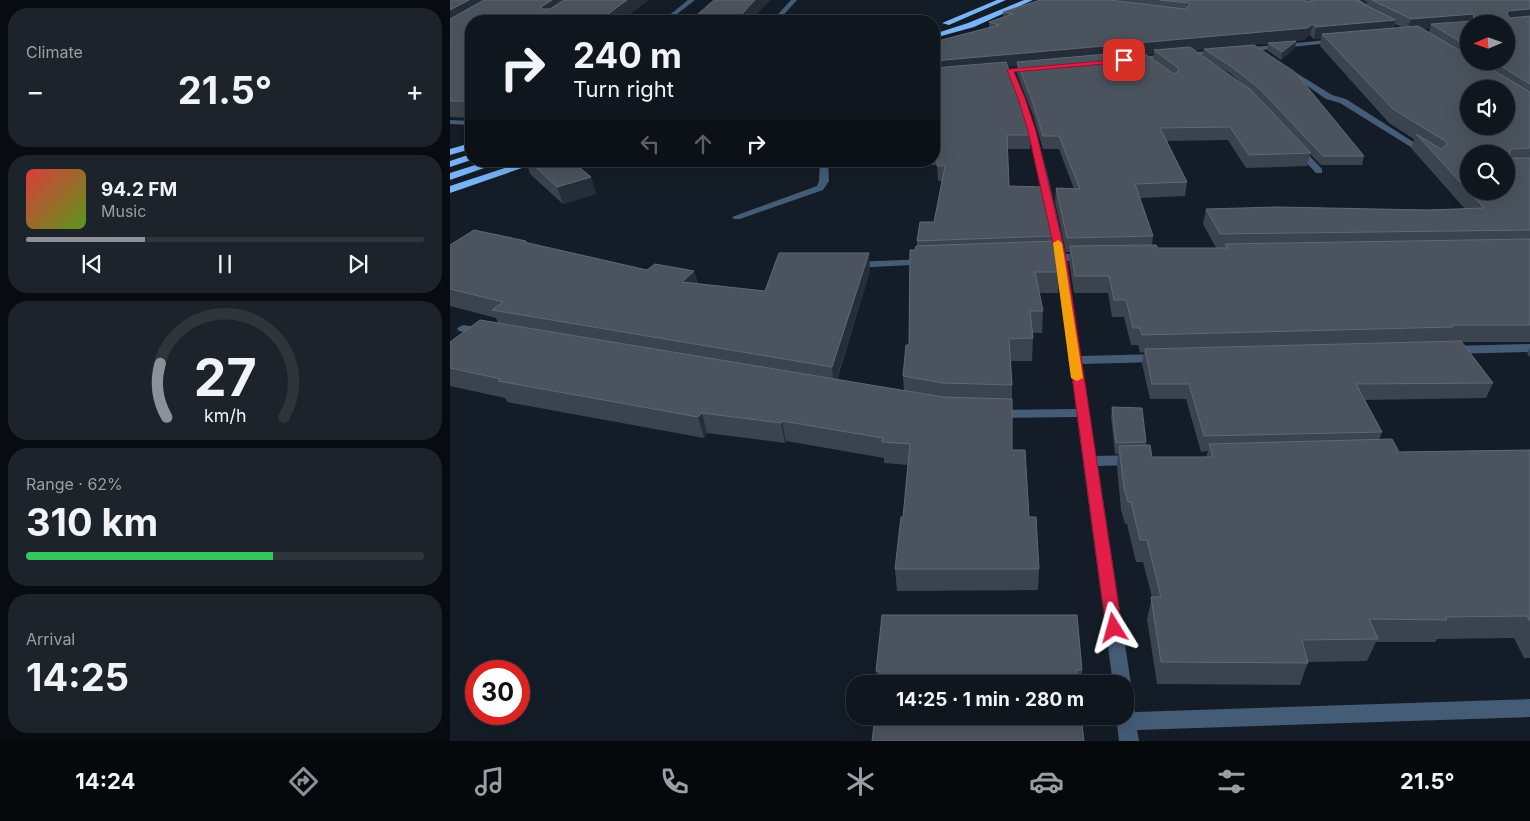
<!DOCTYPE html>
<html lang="en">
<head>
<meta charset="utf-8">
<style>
  body { margin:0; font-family:Inter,sans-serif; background:#1d232a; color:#f1f3f6; height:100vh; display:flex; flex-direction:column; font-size:19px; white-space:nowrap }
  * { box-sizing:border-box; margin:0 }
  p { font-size:16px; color:#9b9fa4 }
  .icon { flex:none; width:28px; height:28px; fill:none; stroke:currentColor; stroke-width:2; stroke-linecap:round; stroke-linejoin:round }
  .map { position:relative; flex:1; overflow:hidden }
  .details { display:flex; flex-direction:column; gap:8px; padding:8px; background:#080c10; width:450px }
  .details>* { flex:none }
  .top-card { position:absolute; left:15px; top:15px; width:475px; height:152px; border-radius:20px; box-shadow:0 5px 20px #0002,0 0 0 1px #2f353b; background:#0f161d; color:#f1f3f6; overflow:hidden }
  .needle { width:32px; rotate:268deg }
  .tools { position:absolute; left:1010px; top:15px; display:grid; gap:10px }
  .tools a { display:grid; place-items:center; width:55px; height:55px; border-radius:50%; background:#0f161d; box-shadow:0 5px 20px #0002,0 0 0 1px #2f353b; font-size:25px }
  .speed { position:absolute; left:15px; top:660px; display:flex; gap:10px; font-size:25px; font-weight:700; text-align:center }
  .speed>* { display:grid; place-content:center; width:65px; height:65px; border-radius:50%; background:#0f161d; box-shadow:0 5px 20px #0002,0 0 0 1px #2f353b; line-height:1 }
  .speed .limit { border:8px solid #d22; background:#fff; color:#111 }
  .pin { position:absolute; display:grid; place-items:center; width:42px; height:42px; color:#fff; margin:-21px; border-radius:10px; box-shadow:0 2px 8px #0006 }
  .me { position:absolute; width:55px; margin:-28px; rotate:352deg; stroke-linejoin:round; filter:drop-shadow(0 0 4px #0008) }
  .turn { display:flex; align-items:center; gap:18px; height:105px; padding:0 25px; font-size:22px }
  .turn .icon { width:65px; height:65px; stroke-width:2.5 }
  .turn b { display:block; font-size:35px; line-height:42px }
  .lanes { display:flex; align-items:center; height:48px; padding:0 25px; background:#0003; justify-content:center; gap:25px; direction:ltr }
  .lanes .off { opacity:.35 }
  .big { font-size:38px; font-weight:700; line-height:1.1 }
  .details .card { flex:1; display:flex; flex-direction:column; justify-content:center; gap:8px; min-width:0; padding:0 18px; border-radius:20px; background:#1d232a }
  .details .dial { align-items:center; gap:0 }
  .dial svg { height:130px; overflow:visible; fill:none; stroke:#2f353b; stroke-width:7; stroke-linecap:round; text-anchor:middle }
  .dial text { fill:#f1f3f6; stroke:none }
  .song { display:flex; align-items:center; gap:15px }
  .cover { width:60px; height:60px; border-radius:8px; background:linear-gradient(135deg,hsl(0 70% 55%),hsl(90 70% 35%)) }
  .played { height:5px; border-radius:2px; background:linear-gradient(90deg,#8c9099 30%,#2f353b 30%) }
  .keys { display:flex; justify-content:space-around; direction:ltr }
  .heat { display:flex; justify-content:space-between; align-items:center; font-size:28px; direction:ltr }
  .charge { height:8px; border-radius:4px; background:linear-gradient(90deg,#34c759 62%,#2f353b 0) }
  .trip { position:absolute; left:396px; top:675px; width:288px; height:50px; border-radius:20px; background:#0f161d; box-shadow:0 5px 20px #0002,0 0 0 1px #2f353b; font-weight:700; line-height:50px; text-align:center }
  .dock { display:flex; height:80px; justify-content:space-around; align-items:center; background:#06090c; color:#9b9fa4 }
  .dock .icon { width:35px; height:35px }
  .dock .on { color:#8c9099 }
  .dock b { font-size:22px; color:#f1f3f6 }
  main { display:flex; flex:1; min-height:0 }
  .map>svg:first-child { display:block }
</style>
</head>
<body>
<main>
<section class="details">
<div class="card"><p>Climate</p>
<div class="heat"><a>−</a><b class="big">21.5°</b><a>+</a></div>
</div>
<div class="card">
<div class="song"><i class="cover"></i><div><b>94.2 FM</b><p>Music</p></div></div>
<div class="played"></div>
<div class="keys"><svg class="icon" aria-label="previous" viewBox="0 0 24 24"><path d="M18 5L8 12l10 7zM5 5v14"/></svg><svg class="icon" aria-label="pause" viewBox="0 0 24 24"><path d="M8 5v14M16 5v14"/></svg><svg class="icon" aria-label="next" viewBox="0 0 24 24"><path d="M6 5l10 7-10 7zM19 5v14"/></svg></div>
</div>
<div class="card dial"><svg viewBox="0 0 100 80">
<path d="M14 69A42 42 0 1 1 86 69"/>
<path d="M14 69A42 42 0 0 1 10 36" stroke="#8c9099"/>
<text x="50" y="56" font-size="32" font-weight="700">27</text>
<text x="50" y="72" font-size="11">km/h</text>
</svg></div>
<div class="card"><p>Range · 62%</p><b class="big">310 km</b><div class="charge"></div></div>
<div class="card"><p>Arrival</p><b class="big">14:25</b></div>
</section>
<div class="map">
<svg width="1080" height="741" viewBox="0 0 1080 741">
  <rect width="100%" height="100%" fill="#141d27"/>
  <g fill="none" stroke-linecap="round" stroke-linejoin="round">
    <!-- lane -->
    <path fill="#445c76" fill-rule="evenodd" d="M 238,0 L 245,0 L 218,21 L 212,21 Z
      M 341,0 L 347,0 L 328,21 L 322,21 Z
      M 0,120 L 21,121 L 21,125 L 0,124 Z
      M 370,161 L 378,161 L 379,181 L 373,190 L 290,219 L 284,219 L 282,217 L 367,186 L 369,181 Z"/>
    <!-- street -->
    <path fill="#445c76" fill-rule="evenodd" d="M 903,0 L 910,0 L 918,5 L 910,8 L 912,11 L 908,11 L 902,7 L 910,4 Z
      M 887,39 L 889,40 L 889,42 L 793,52 L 790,50 L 793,48 Z
      M 770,50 L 773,52 L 772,53 L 685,61 L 682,59 L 685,57 Z
      M 560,69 L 563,71 C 590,129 601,193 616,254 L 636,254 L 641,257 L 636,260 L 617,261 L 631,356 L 709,354 L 715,358 L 709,362 L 632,364 L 646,456 L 684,455 L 689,457 L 691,460 L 689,463 L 684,465 L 648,466 L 681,684 L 678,690 L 675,691 L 675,684 L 663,684 L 627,417 L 545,418 L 540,417 L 538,414 L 540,411 L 545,410 L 626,409 L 620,363 L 618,360 L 619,358 L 606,261 L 591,261 L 586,258 L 591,255 L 605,255 C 592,193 582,129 557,71 Z
      M 836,69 L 840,69 L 882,95 L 896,99 L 979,152 L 972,154 L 890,103 L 876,99 L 836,71 Z
      M 844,146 L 850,146 L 872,169 L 872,173 L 866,173 L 844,150 Z
      M 476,259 L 480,260 L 481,262 L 480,264 L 404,268 L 399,265 L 404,262 Z
      M 13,325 L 34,328 L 40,332 L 34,336 L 9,331 L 7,329 L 9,327 Z
      M 1080,344 L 1080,352 L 1002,354 L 996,350 L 1002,346 Z
      M 1080,699 L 1080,717 L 687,730 L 689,741 L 669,741 L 666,716 L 675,716 L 675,700 L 682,703 L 685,712 Z"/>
    <!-- highway -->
    <path fill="#78b5f8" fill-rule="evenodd" d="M 547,0 L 556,0 L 499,25 L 492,23 Z
      M 574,0 L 583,0 L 524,27 L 484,38 L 484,34 L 518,23 Z
      M 21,143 L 21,149 L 0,155 L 0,149 Z
      M 21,154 L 21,160 L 0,167 L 0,161 Z
      M 38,161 L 54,161 L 0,180 L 0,173 Z
      M 76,161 L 92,161 L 0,193 L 0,186 Z"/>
  </g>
  <!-- wall -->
  <path fill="#3a434e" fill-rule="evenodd" d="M 0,0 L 198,0 L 171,21 L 21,21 L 21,118 L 0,117 Z
    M 264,0 L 320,0 L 300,21 L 240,21 Z
    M 590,0 L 907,0 L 907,1 L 916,6 L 917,2 L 913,0 L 1080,0 L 1080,342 L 1012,342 L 1043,383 L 1036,398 L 914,400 L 932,432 L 929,440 L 949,452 L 1080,450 L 1080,658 L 1074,658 L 1064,638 L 987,639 L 985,642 L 926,642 L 917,661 L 858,662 L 850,685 L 707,684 L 697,619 L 702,597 L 693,562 L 686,562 L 677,524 L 675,524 L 671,510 L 667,467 L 668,454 L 665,454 L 661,417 L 662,407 L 696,442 L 696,445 L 702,457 L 756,457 L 758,451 L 751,452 L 736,399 L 700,399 L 692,364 L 694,352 L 690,353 L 688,345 L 681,345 L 674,317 L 662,317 L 658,293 L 624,293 L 619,262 L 620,252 L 616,252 L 605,202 L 606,188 L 624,189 L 609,149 L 593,149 L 583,115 L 567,74 L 567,66 L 558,66 L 581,135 L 580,149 L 557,149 L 559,186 L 604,236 L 603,241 L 610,272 L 608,293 L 589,293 L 593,311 L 592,333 L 582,333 L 583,338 L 582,361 L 560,361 L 562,385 L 562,450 L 579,517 L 589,569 L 588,590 L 447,591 L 445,569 L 453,517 L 458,465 L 434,463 L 434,458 L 336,441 L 335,443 L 257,433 L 254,438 L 57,402 L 55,398 L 0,386 L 0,342 L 48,323 L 46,318 L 0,306 L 0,245 L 76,241 L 77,243 L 197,270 L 244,271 L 248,284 L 315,291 L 420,271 L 387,380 L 454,391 L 453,376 L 459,345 L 465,250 L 467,246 L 467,241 L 484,222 L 492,181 L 488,181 L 487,165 L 481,165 L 481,161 L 484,161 L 484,122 L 485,116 L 484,116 L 484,42 L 539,28 L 539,22 L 553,17 L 553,12 ZM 945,24 L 951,27 L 944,28 ZM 1019,24 L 1056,61 L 1019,61 ZM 980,28 L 979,32 L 973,29 ZM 860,35 L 864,39 L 871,38 L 870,46 L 939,123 L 964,139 L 961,148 L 1015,209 L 977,210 L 756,209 L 753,224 L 766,248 L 708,248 L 702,245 L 703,236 L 690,198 L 735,196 L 737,182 L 717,141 L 778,140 L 796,168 L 857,166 L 860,154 L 871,165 L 912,165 L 914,156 L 804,45 L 754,49 L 753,56 L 744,50 L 854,40 ZM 704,53 L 703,60 L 695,54 L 700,54 ZM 758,60 L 781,74 L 800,90 ZM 801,91 L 807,96 L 847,139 Z
    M 846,41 L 845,48 L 831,60 L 817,50 L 818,43 Z
    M 76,161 L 122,161 L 141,177 L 146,194 L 113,204 L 80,174 Z
    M 208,161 L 240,161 L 218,168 Z
    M 1080,348 L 1080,357 L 1077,354 Z
    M 632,670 L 631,684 L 428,684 L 426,671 Z"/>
  <!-- shaded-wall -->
  <path fill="#242d38" d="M 19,0 L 47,0 L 0,27 L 0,10 Z
    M 102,0 L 125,0 L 95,21 L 91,7 Z
    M 177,0 L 198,0 L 171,21 L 149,21 Z
    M 305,0 L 320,0 L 300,21 L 288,21 L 288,18 Z
    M 1080,9 L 1080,19 L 1054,22 L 1058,11 Z
    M 1024,14 L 1021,24 L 981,24 L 980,28 L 957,30 L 961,19 Z
    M 946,20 L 942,32 L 872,34 L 871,38 L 864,39 L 866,27 Z
    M 863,24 L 860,35 L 854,40 L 709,53 L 704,50 L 704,53 L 568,66 L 567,62 L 567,66 L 484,73 L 484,61 Z
    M 846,41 L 845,48 L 831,60 L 832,52 Z
    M 216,161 L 240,161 L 218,168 Z
    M 141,177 L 146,194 L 113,204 L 107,187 Z
    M 419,253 L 420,271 L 384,387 L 382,367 Z
    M 244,271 L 249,289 L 232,282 Z
    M 252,413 L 257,433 L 254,438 L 248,417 Z
    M 332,421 L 336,441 L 335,443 L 331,423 Z"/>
  <!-- building -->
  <path fill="#4b535e" stroke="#606872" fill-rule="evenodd" d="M 0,0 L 19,0 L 0,10 Z
    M 34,0 L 102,0 L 91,7 L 93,9 L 100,9 L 114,0 L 177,0 L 149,21 L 21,21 L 21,100 L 20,101 L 0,101 L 0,19 Z
    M 264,0 L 305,0 L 288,18 L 281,18 L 277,21 L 240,21 Z
    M 590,0 L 659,0 L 735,9 L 740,5 L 739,3 L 710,0 L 854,0 L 857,2 L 865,0 L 905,0 L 946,20 L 866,27 L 863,24 L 857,28 L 484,61 L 484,42 L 549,25 L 539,22 L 563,14 L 553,12 Z
    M 922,0 L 1080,0 L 1080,9 L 1058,11 L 1057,14 L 1060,18 L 1080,16 L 1080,84 L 1043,61 L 1056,61 L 1056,24 L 1019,24 L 1019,47 L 981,24 L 1023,21 L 1024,14 L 961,19 Z
    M 968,26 L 1019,56 L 1019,61 L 1028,61 L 1080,92 L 1080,148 L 1062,149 L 1060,151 L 1060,158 L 1080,158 L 1080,230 L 770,234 L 756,209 L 827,207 L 977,210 L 1034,208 L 966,134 L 991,149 L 997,144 L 995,141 L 943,109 L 872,34 ZM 1019,89 L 1056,89 L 1056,126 L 1019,126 ZM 1019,154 L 1056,154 L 1056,191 L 1019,191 Z
    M 846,41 L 832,52 L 818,43 Z
    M 804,45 L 845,72 L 914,156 L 873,156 L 809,88 L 782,67 L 754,49 Z
    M 740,47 L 801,90 L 861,153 L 799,155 L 780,127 L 710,128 L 737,182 L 685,184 L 703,236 L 617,238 L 606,188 L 630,189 L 609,136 L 593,136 L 583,103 L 567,62 L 691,51 L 724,74 L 729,71 L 728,68 L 704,50 Z
    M 556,62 L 572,104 L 581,135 L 557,135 L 559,186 L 593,187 L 604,236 L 467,241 L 470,222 L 484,222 L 495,166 L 487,166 L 487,151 L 484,151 L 484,123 L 486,103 L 484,103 L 484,68 Z
    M 79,161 L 122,161 L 141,177 L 107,187 Z
    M 24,230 L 76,241 L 74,242 L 197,270 L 205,264 L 244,271 L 232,282 L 315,291 L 329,253 L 419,253 L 382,367 L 42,310 L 53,302 L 0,289 L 0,245 Z
    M 1080,239 L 1080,325 L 1002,325 L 1003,327 L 692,335 L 690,328 L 683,328 L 676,300 L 664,300 L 659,276 L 625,276 L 620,246 L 706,245 L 708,248 L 778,248 L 775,244 Z
    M 605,241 L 610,272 L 585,272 L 593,311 L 580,311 L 583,338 L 559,339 L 562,385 L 493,383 L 453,376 L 456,345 L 459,345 L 460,250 L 465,250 L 466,246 Z
    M 30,320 L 493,397 L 562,399 L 562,450 L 575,450 L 579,517 L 586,517 L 589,569 L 445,569 L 451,517 L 453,517 L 460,444 L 432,442 L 433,438 L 332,421 L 331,423 L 252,413 L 248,417 L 48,381 L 51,379 L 0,368 L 0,342 Z
    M 1011,341 L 1043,383 L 906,384 L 932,432 L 754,436 L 739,384 L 702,384 L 695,349 Z
    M 662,407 L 692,408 L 696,442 L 666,443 Z
    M 942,439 L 949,452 L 1080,450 L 1080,621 L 1077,616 L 995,617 L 997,620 L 919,619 L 928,639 L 852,640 L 858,663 L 711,662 L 701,597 L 711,597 L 697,540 L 690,540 L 681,502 L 678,502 L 674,488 L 669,446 L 700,445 L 702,457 L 763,457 L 759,444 Z
    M 432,615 L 627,615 L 632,670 L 626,670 L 627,684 L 429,684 L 430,671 L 426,671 Z
    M 425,716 L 631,716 L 634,741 L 422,741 Z"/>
  <!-- route -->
  <path fill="#e11d48" stroke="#92132f" d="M 674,59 L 676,62 L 564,72 L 575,98 L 586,131 L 616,257 L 672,628 L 669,633 L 664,635 L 658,633 L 656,628 L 606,257 L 578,131 L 568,98 L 557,70 L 560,69 Z"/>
  <!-- slow -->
  <path fill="#f59e0b" d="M 608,240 L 612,243 L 633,378 L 627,381 L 621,378 L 603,243 Z"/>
</svg>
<div class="tools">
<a><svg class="needle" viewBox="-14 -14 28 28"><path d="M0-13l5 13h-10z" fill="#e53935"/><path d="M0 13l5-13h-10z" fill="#9b9fa4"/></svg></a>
<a><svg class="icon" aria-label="sound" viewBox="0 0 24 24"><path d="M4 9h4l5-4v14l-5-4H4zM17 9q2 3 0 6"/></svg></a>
<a><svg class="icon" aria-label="search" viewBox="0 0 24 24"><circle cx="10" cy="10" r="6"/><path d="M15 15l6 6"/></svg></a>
</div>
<div class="speed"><div class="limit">30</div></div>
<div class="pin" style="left:674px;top:60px;background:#d93025"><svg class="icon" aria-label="arrive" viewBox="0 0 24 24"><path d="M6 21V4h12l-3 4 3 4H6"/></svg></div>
<svg class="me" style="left:664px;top:628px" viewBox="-20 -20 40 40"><path d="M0-17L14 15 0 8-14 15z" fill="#e11d48" stroke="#fff" stroke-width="4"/></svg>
<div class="trip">14:25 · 1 min · 280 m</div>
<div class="top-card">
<div class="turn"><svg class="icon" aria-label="right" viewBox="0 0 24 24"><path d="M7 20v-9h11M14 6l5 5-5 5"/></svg><div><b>240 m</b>Turn right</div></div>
<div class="lanes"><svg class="icon off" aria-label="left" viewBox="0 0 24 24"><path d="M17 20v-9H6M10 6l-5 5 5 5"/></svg><svg class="icon off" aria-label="ahead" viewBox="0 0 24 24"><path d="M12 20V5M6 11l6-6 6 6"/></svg><svg class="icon" aria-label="right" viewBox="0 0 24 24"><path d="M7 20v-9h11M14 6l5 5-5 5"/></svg></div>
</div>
</div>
</main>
<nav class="dock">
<b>14:24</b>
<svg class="icon on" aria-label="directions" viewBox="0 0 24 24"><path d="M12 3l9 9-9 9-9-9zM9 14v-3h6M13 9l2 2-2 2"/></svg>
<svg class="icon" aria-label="music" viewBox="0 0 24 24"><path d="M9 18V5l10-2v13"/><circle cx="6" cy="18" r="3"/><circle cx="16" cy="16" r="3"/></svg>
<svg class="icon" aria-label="phone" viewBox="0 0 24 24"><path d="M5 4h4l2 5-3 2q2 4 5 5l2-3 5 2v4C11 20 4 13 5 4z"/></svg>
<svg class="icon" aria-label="climate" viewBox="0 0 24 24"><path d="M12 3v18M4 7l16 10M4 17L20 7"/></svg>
<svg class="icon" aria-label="car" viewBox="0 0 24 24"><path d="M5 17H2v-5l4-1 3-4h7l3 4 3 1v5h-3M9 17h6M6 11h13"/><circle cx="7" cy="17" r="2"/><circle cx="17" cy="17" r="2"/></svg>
<svg class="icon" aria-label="filters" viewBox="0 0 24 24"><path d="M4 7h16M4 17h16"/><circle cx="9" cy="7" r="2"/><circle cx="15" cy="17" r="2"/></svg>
<b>21.5°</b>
</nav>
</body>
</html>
